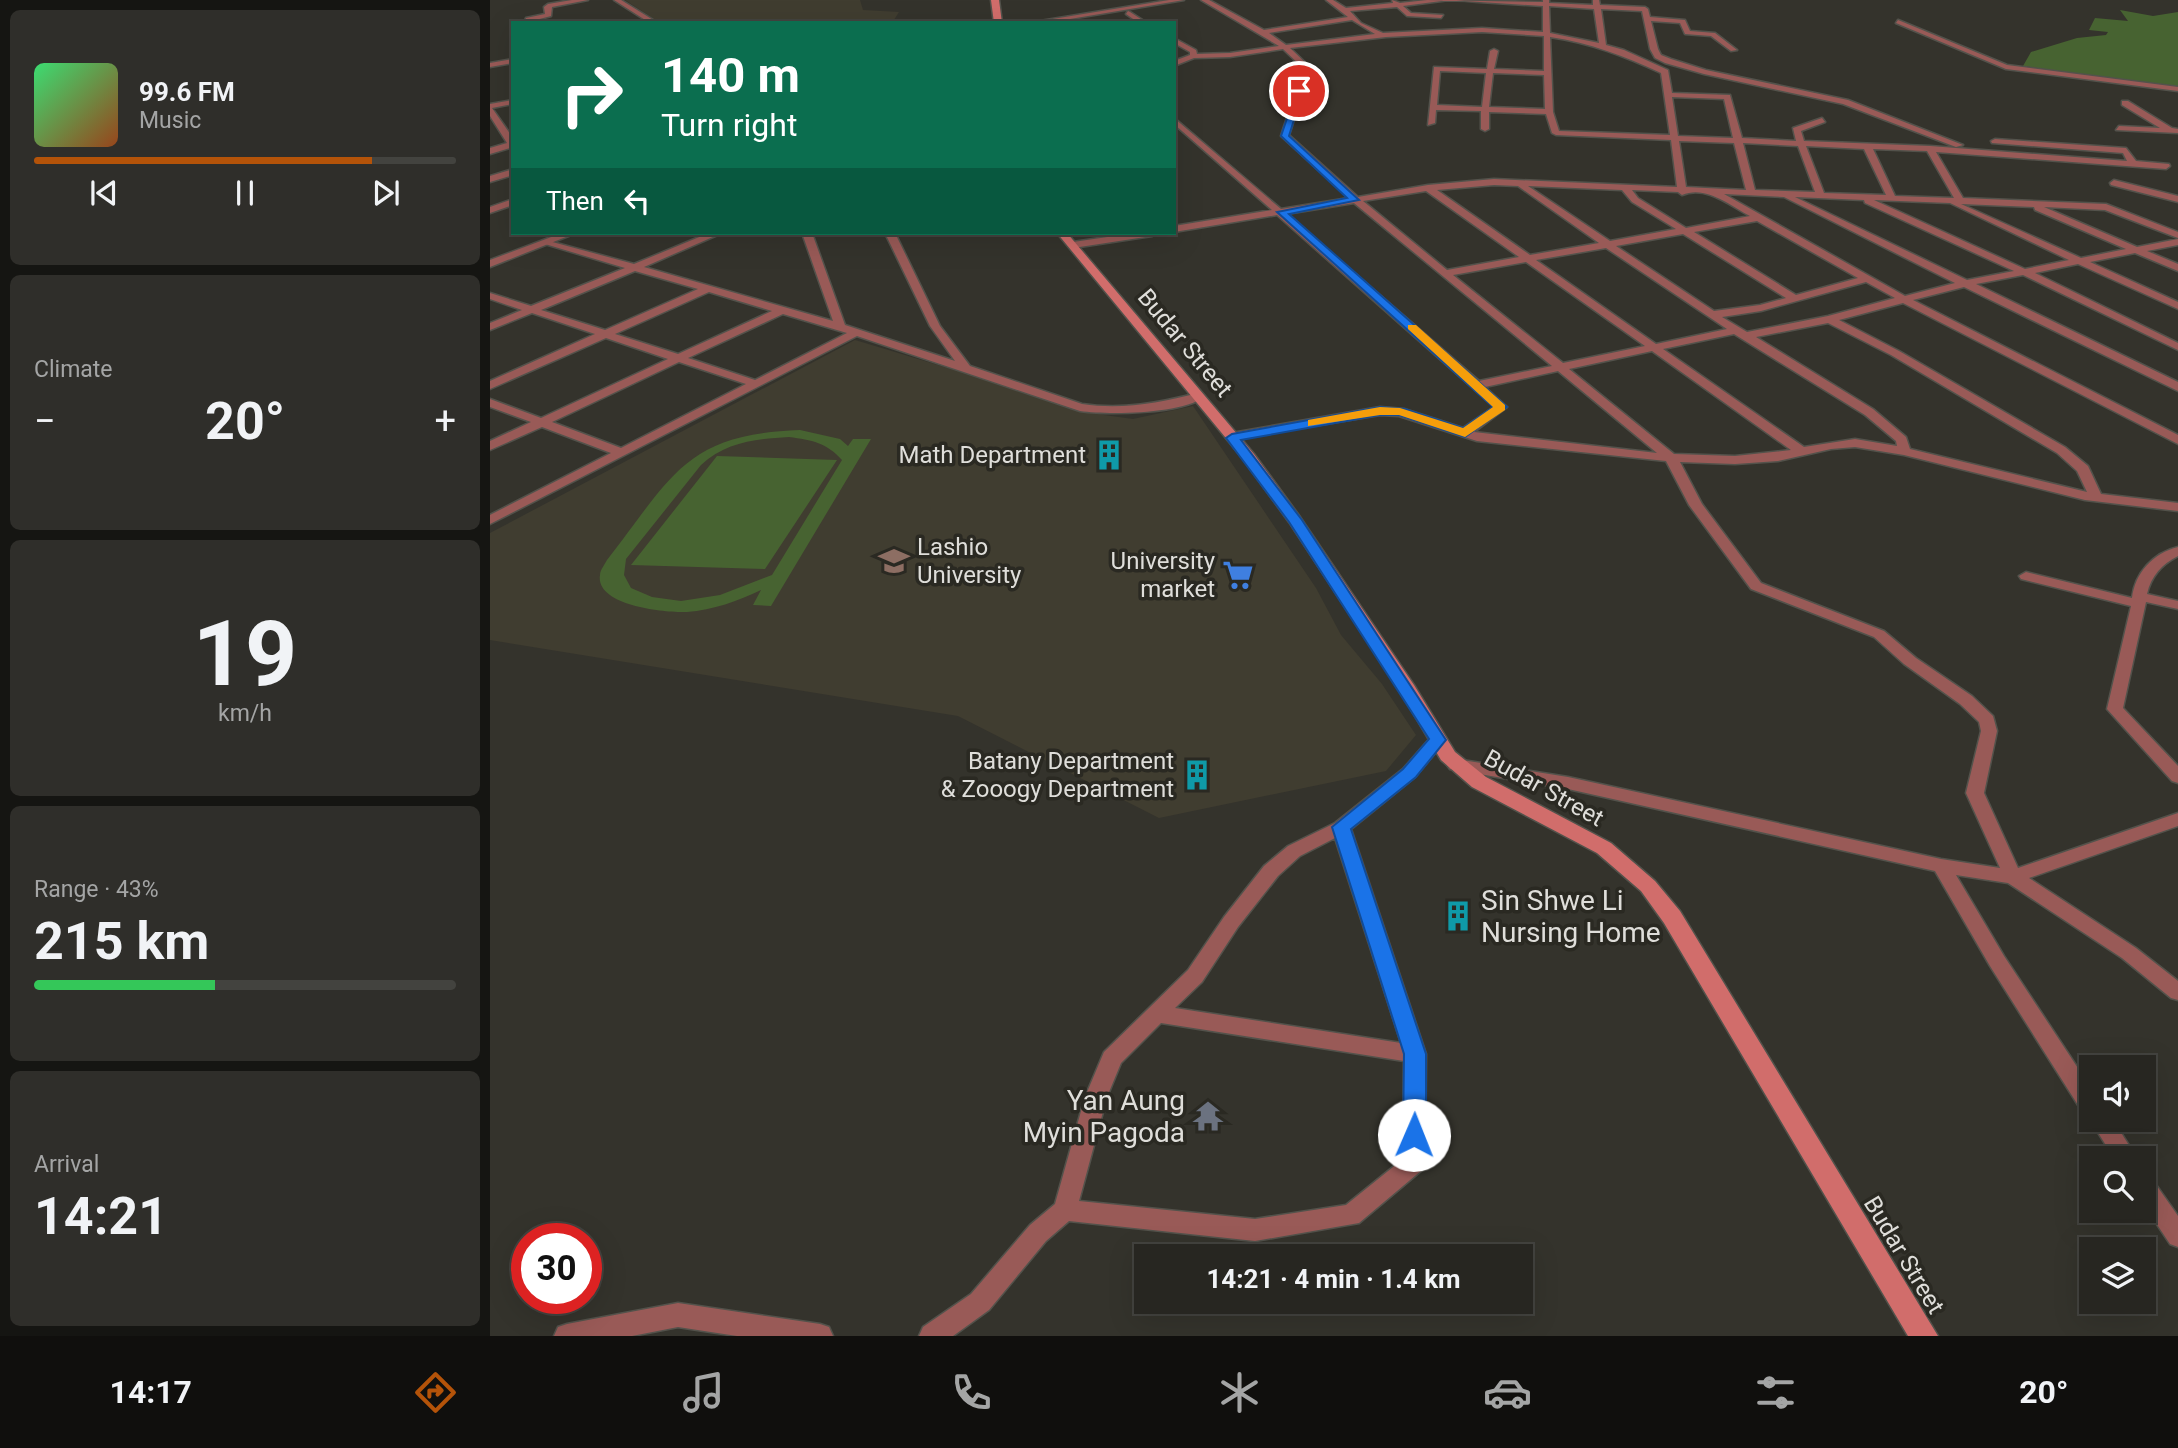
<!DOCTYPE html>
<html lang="en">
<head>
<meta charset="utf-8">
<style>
  body { margin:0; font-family:Roboto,sans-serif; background:#2f2e2a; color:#f1f3f6; height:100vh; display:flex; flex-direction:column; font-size:26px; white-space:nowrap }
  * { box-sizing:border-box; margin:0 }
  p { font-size:23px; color:#a4a5a5 }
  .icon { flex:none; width:38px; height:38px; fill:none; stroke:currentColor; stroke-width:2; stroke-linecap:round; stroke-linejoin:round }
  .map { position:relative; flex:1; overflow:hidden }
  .side { display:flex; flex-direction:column; gap:10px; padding:10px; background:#151512; width:490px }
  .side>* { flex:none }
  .guide { position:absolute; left:21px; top:21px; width:665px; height:214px; border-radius:0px; box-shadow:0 7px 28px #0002,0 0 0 2px #43433f; background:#0b6e4f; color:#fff; overflow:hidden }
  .controls { position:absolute; left:1589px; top:1055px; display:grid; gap:14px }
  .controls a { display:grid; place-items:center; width:77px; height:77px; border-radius:0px; background:#272621; box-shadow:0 7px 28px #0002,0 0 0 2px #43433f; font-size:35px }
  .speed { position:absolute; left:21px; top:1223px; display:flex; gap:14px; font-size:35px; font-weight:700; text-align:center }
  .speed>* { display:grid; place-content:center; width:91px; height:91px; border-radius:50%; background:#272621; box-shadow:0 7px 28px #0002,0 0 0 2px #43433f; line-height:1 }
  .speed .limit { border:10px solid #d22; background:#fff; color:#111 }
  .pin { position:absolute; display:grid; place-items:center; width:60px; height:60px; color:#fff; margin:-30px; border:4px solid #fff; border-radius:50%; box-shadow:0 2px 7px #0007 }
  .me { position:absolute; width:77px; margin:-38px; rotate:1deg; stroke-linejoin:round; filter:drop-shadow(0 0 5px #0008) }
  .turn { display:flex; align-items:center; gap:24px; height:147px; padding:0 35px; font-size:32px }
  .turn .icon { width:91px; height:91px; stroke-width:2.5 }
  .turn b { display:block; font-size:49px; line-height:60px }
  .then { display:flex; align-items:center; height:66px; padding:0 35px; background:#0003; gap:14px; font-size:26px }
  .big { font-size:52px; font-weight:700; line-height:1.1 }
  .side .tile { flex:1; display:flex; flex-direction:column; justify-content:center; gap:10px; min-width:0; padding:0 24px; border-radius:10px; background:#2f2e2a }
  .side .dial { align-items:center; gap:0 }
  .dial b { font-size:91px; line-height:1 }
  .song { display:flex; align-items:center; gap:21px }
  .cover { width:84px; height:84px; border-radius:10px; background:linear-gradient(135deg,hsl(140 70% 55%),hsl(20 70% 35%)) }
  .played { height:7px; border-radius:4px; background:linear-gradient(90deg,#b45309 80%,#43433f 80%) }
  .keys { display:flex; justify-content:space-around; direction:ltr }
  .heat { display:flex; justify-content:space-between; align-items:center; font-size:38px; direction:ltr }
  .charge { height:10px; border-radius:5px; background:linear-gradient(90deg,#34c759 43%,#43433f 0) }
  .trip { position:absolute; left:644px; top:1244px; width:399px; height:70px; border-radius:0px; background:#272621; box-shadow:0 7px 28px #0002,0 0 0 2px #43433f; font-weight:700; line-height:70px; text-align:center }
  .menu { display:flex; height:112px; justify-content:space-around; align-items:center; background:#100f0d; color:#a4a5a5 }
  .menu .icon { width:49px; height:49px }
  .menu .current { color:#b45309 }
  .menu b { font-size:32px; color:#f1f3f6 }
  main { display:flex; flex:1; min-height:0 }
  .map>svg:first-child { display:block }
</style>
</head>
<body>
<main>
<section class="side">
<div class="tile">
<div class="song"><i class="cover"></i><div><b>99.6 FM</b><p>Music</p></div></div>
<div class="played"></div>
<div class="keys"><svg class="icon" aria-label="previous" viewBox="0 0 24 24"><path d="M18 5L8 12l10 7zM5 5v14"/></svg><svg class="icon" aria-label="pause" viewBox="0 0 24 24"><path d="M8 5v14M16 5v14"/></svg><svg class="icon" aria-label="next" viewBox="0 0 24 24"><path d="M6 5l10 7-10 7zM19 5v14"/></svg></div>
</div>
<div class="tile"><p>Climate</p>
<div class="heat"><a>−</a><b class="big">20°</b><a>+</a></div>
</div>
<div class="tile dial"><b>19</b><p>km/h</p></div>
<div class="tile"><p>Range · 43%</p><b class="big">215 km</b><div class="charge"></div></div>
<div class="tile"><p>Arrival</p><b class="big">14:21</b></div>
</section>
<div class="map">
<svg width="1688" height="1336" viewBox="0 0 1688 1336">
  <rect width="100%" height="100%" fill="#34332c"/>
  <!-- built -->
  <path fill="#403d30" d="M 135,0 L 370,0 L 373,10 L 409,12 L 402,23 L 170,23 Z
    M 365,340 L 614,415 L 643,419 L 703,406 L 826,588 L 851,635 L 892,684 L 926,735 L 896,771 L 669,818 L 468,716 L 0,640 L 0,533 Z"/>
  <!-- green -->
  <path fill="#476331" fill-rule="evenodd" d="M 1630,10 L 1663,16 L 1688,12 L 1688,88 L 1533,66 L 1541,52 L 1587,38 L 1616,35 L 1618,32 L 1599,30 L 1605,18 L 1638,21 Z
    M 310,430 L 350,439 L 358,446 L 363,439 L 381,439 L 281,606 L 263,605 L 271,590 C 248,601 223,610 197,612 C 176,613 105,606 110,575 C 110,570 115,564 117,560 C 182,477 194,434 310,430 ZM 299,437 C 322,440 337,443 352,460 L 282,575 L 230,595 L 191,601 L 162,597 L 141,588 L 134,575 L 136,559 L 211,465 C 236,442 266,439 299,437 Z
    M 227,456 L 347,460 L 275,569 L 141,565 Z"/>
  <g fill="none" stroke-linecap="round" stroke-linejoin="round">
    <!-- minor casing -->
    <g stroke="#53524b" stroke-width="3">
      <path id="minor" d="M 82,0 L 98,0 L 62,7 L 61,16 L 34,23 L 36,18 L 55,14 L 54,7 L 58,4 Z
        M 124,0 L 131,0 L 168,23 L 160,23 Z
        M 679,0 L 694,0 L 556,23 L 538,23 Z
        M 711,0 L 719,0 L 774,30 L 858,17 L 836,0 L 843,0 L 856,8 L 903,3 L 902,0 L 910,3 L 937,0 L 1053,2 L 1053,0 L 1059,0 L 1059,3 L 1103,5 L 1103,0 L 1109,0 L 1110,5 L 1155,7 L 1158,9 L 1160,17 L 1195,20 L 1200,31 L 1225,33 L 1247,50 L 1241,51 L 1221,36 L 1195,34 L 1190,23 L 1161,21 L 1168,49 L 1171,55 L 1181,59 L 1216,70 L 1358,100 L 1473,145 L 1466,147 L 1353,104 L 1214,74 L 1175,63 L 1165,58 L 1160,49 L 1152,11 L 1111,9 L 1116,45 L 1134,50 L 1178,70 L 1182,93 L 1240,95 L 1252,138 L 1306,141 L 1303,128 L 1332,118 L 1335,122 L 1311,131 L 1314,141 L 1440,146 L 1637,161 L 1633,153 L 1502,143 L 1501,141 L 1505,139 L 1636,148 L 1646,161 L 1679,164 L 1680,166 L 1676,169 L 1446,152 L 1473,198 L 1616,204 L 1688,232 L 1688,238 L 1615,210 L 1554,207 L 1647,247 L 1688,239 L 1688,245 L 1657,251 L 1688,264 L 1688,271 L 1645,253 L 1600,262 L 1688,302 L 1688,309 L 1588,264 L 1545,273 L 1688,343 L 1688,350 L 1533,275 L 1486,284 L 1688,382 L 1688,391 L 1474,287 L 1423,300 L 1688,435 L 1688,444 L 1413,303 L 1349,320 L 1409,351 L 1575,447 L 1598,466 L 1611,494 L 1688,503 L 1688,511 L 1595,500 L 1414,455 L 1365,447 L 1341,449 L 1288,461 L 1245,464 L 1190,462 L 1212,504 L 1271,583 L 1394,631 L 1426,658 L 1482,696 L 1503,716 L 1507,731 L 1494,793 L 1528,868 L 1688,813 L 1688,826 L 1539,878 L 1646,948 L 1688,981 L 1688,1000 L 1681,998 L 1632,958 L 1518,883 L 1466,875 L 1514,956 L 1601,1088 L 1601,1115 L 1593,1113 L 1500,966 L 1445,871 L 1078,789 L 960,769 L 957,765 L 960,761 L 966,759 L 1078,777 L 1451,859 L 1510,868 L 1476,793 L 1491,731 L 1489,722 L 1470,704 L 1414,664 L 1384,637 L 1261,589 L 1199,505 L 1176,461 L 987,441 L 909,416 L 890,415 L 738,440 L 736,437 L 742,433 L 890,407 L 914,409 L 973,428 L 1004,407 L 787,215 L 684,232 L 684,226 L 782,210 L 684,124 L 684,118 L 791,209 L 859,198 L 791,136 L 813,68 L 793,49 L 740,57 L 704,58 L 684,66 L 684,61 L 700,55 L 700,52 L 684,43 L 684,38 L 706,50 L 707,54 L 740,53 L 789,46 ZM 959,0 L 1053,6 L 1053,32 L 992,28 L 893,33 L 871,23 L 860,11 L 907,7 L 917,16 L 951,18 L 953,15 L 921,13 L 913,6 ZM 1059,6 L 1104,9 L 1109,43 L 1060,33 ZM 862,20 L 885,34 L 796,45 L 779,33 ZM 992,32 L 1054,36 L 1054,71 L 1004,69 L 1008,51 L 1004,49 L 1000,51 L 997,69 L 944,67 L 938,125 L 945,123 L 946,110 L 991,111 L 991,129 L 995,131 L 999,129 L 999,112 L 1056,114 L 1062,133 L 1066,135 L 1181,140 L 1187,187 L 1004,179 L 938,185 L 868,197 L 799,135 L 821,68 L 800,48 L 896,37 ZM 1060,37 C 1101,43 1134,56 1171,73 L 1180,135 L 1069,131 L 1063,112 ZM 950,71 L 996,73 L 992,107 L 947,105 ZM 1003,73 L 1054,75 L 1055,109 L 999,107 ZM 1182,97 L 1234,99 L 1243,138 L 1188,136 ZM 1189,141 L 1244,143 L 1256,190 L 1196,187 ZM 1253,143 L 1308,146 L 1325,192 L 1265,190 ZM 1316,146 L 1374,149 L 1396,195 L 1334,193 ZM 1383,149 L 1437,151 L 1464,198 L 1405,196 ZM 1004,185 L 1028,186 L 1109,243 L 1040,255 L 947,190 ZM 1038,186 L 1132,190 L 1142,202 L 1186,229 L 1120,241 ZM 1142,190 L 1188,192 L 1192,195 C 1216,185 1239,205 1260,216 L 1196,228 L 1148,198 ZM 936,191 L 1029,257 L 957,270 L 873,201 ZM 1234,194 L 1294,197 L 1465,283 L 1415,296 ZM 1305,197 L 1374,200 L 1375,203 L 1524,271 L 1477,280 ZM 1384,200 L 1460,203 L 1579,260 L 1535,269 ZM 864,203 L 1062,366 L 989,381 L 796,214 ZM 1471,204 L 1544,207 L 1545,210 L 1636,249 L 1591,258 ZM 1267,221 L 1368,278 L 1306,295 L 1204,232 ZM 1193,234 L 1296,298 L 1270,305 L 1224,311 L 1126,246 ZM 1116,248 L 1237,329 L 1166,344 L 1046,260 ZM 1036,262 L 1155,346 L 1073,363 L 963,275 ZM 1376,282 L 1405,298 L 1338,316 L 1257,332 L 1232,317 L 1271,311 ZM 1338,323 L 1401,355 L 1567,453 L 1587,471 L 1597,492 L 1420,449 L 1416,437 L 1383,409 L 1266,337 ZM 1244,334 L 1375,415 L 1406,441 L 1407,446 L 1365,439 L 1314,447 L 1173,349 ZM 1162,351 L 1301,450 L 1245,456 L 1184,454 L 1079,369 ZM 1068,371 L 1167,453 L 984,432 L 1017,407 L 995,387 Z
        M 638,11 L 640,12 L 657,23 L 649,23 L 636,14 Z
        M 1408,20 L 1517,65 L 1688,87 L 1688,91 L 1516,69 L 1406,23 Z
        M 23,59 L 23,63 L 0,67 L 0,63 Z
        M 23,100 L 23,104 L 2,108 L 23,138 L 23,147 L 0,154 L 0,148 L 17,143 L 0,116 L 0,104 Z
        M 1632,101 L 1638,101 L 1682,128 L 1688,129 L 1688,133 L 1626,130 L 1629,126 L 1670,128 L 1632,105 Z
        M 23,169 L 23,175 L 0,182 L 0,176 Z
        M 1624,180 L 1688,196 L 1688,202 L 1621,185 L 1620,183 Z
        M 23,199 L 23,205 L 0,213 L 0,207 Z
        M 219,233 L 232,233 L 154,267 L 343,321 L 312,233 L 322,233 L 355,325 L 465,361 L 440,326 L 395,233 L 405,233 L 450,326 L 480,366 L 592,404 C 632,410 669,403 708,393 L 714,397 C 691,414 619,415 590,411 L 367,336 L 0,524 L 0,515 L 121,453 L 52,427 L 0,450 L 0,441 L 41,422 L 0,407 L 0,399 L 51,418 L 178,359 L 116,338 L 0,389 L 0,381 L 105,334 L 42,313 L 0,330 L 0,323 L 32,310 L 0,299 L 0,293 L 41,306 L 135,268 L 55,244 L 55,240 L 144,264 ZM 145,271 L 208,289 L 115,330 L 51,310 ZM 219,292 L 282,311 L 188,354 L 125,334 ZM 293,314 L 357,333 L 265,380 L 198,358 ZM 189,362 L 256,384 L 131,448 L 62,422 Z
        M 645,233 L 667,233 L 662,236 L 583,248 L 578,245 L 583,242 Z
        M 1688,547 L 1688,556 C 1672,564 1661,576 1657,594 L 1688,601 L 1688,609 L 1656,602 L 1633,708 L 1688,766 L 1688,783 L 1682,781 L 1617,709 L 1641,606 L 1531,579 L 1529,576 L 1536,572 L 1642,598 C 1645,573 1663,553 1688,547 Z
        M 948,735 L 956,740 L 925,777 L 861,829 L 936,1054 L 935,1163 L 932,1170 L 869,1223 L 765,1241 L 579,1221 L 556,1241 L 499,1310 L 463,1336 L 429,1336 L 433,1327 L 481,1294 L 540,1225 L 565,1204 L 595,1097 L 614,1052 L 698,970 L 734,917 L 774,866 L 798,846 L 845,823 L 913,769 L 942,736 ZM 845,838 L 911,1043 L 685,1008 L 712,982 L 748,927 L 788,876 L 810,856 ZM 671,1023 L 914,1061 L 913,1159 L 856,1205 L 765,1219 L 589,1201 L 617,1097 L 631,1063 Z
        M 1601,1117 L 1601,1120 L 1623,1120 L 1647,1158 L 1624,1158 L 1600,1120 Z
        M 1654,1176 L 1662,1179 L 1688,1216 L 1688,1247 L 1680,1244 L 1654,1205 Z
        M 188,1303 L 330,1324 L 339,1327 L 343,1336 L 247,1336 L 188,1327 L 142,1336 L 64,1336 L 68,1327 L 77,1324 Z"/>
    </g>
    <!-- tertiary casing -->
    <g stroke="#53524b" stroke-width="3">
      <path id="tertiary" d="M 72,233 L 86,233 L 0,267 L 0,260 Z"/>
    </g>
    <!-- secondary casing -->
    <g stroke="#53524b" stroke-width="3">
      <path id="secondary" d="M 501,0 L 509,0 L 512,23 L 504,23 Z
        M 567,233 L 577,233 L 764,454 L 810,517 L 924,685 L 965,752 L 996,777 L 1121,843 L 1165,881 L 1190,911 L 1448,1336 L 1418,1336 L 1174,923 L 1151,891 L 1107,853 L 982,787 L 951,760 L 909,689 L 799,522 L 754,460 Z"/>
    </g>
    <!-- minor -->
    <use href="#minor" fill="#995a57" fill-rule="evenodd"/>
    <!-- tertiary -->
    <use href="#tertiary" fill="#995a57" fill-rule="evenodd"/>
    <!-- secondary -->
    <use href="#secondary" fill="#d16d6b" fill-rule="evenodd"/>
  </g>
  <!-- route -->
  <path fill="#1a73e8" stroke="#114b97" stroke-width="2" d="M 807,89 L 813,91 L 799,136 L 869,200 L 799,214 L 1017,407 L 975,437 L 909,415 L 890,415 L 751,440 L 812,520 L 956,740 L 926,777 L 861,829 L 936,1054 L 936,1135 L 932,1142 L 924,1145 L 916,1142 L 913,1135 L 914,1054 L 842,827 L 913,769 L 939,739 L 799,522 L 736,438 L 742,434 L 890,407 L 915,409 L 973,428 L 1003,407 L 787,212 L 857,198 L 791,136 Z"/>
  <!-- slow -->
  <path fill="#f59e0b" d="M 918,325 L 926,325 L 1015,405 L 1015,410 L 975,437 L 909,415 L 890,415 L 818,426 L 818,420 L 890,407 L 910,408 L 973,428 L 1003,407 L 918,329 Z"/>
  <!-- icons -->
  <defs>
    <g id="building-bare" transform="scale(2.415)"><path d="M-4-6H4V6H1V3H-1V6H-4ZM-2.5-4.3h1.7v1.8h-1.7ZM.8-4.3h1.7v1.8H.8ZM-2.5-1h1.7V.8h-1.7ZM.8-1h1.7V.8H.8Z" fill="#0f9aa8" stroke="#2a2922" stroke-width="2.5" paint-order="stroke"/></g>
    <g id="university-bare" transform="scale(2.415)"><path d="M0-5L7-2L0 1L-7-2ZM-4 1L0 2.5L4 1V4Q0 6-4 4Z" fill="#8d6e63" stroke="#2a2922" stroke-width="2.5" paint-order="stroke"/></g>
    <g id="supermarket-bare" transform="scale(2.415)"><path d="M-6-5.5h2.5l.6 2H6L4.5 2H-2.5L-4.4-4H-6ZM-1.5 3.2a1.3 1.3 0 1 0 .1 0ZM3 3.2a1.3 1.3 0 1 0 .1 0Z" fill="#3f7fe0" stroke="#2a2922" stroke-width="2.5" paint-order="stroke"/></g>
    <g id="temple-bare" transform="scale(2.415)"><path d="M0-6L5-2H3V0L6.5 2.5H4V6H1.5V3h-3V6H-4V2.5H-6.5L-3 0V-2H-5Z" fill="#6b7280" stroke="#2a2922" stroke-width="2.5" paint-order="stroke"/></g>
  </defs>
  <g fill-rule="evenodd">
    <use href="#building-bare" x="619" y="455"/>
    <use href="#university-bare" x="404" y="561"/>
    <use href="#supermarket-bare" x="748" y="575"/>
    <use href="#building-bare" x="707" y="775"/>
    <use href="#building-bare" x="968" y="916"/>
    <use href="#temple-bare" x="718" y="1116"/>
  </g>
  <g text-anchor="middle" stroke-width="7" stroke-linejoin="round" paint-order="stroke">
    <!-- street labels -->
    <g font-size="24" fill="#dfdeda" stroke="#2a2922">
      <text transform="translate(695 343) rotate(50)" y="8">Budar Street</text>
      <text transform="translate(1054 788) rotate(29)" y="8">Budar Street</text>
      <text transform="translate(1414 1255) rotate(59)" y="8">Budar Street</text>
    </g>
    <!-- poi labels -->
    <g font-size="24" fill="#dfdeda" stroke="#2a2922" text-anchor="end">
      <text x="596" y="463">Math Department</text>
      <text x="427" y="555" text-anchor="start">Lashio<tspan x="427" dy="28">University</tspan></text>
      <text x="725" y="569">University<tspan x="725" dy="28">market</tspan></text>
      <text x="684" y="769">Batany Department<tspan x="684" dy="28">&amp; Zooogy Department</tspan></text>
    </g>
    <!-- near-poi labels -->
    <g font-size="28" fill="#dfdeda" stroke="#2a2922" text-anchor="start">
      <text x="991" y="910">Sin Shwe Li<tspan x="991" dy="32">Nursing Home</tspan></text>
      <text x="695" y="1110" text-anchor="end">Yan Aung<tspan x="695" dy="32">Myin Pagoda</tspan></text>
    </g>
  </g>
</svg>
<div class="controls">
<a><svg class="icon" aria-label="sound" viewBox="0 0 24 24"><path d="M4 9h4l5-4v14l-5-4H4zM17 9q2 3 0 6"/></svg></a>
<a><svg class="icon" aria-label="search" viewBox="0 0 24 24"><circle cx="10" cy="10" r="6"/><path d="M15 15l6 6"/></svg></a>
<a><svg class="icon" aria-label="layers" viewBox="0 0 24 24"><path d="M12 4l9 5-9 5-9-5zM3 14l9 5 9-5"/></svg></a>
</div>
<div class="speed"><div class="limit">30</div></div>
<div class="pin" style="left:809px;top:91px;background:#d93025"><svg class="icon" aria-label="arrive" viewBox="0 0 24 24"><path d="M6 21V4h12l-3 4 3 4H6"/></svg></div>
<svg class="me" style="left:924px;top:1135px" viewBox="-20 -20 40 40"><circle r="19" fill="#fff"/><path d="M0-13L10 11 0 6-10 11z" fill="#1a73e8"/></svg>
<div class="trip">14:21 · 4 min · 1.4 km</div>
<div class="guide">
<div class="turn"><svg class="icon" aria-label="right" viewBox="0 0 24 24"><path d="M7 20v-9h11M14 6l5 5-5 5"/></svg><div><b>140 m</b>Turn right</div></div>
<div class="then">Then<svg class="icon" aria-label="left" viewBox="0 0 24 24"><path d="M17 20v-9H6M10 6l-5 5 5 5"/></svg></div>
</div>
</div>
</main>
<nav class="menu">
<b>14:17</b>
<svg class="icon current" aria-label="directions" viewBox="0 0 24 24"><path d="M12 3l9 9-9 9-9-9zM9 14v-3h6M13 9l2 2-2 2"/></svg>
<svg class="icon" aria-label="music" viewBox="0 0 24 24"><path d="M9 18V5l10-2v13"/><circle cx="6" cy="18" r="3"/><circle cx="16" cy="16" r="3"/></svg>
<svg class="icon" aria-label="phone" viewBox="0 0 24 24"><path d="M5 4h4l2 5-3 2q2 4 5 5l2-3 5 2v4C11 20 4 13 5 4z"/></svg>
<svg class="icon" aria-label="climate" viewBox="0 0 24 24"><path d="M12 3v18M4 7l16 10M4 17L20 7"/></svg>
<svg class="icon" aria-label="car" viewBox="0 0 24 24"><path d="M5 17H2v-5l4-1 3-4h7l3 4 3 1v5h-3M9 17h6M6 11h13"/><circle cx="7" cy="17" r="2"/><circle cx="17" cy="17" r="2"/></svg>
<svg class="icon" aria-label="filters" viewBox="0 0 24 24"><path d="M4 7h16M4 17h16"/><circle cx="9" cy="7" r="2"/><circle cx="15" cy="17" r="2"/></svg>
<b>20°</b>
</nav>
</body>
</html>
